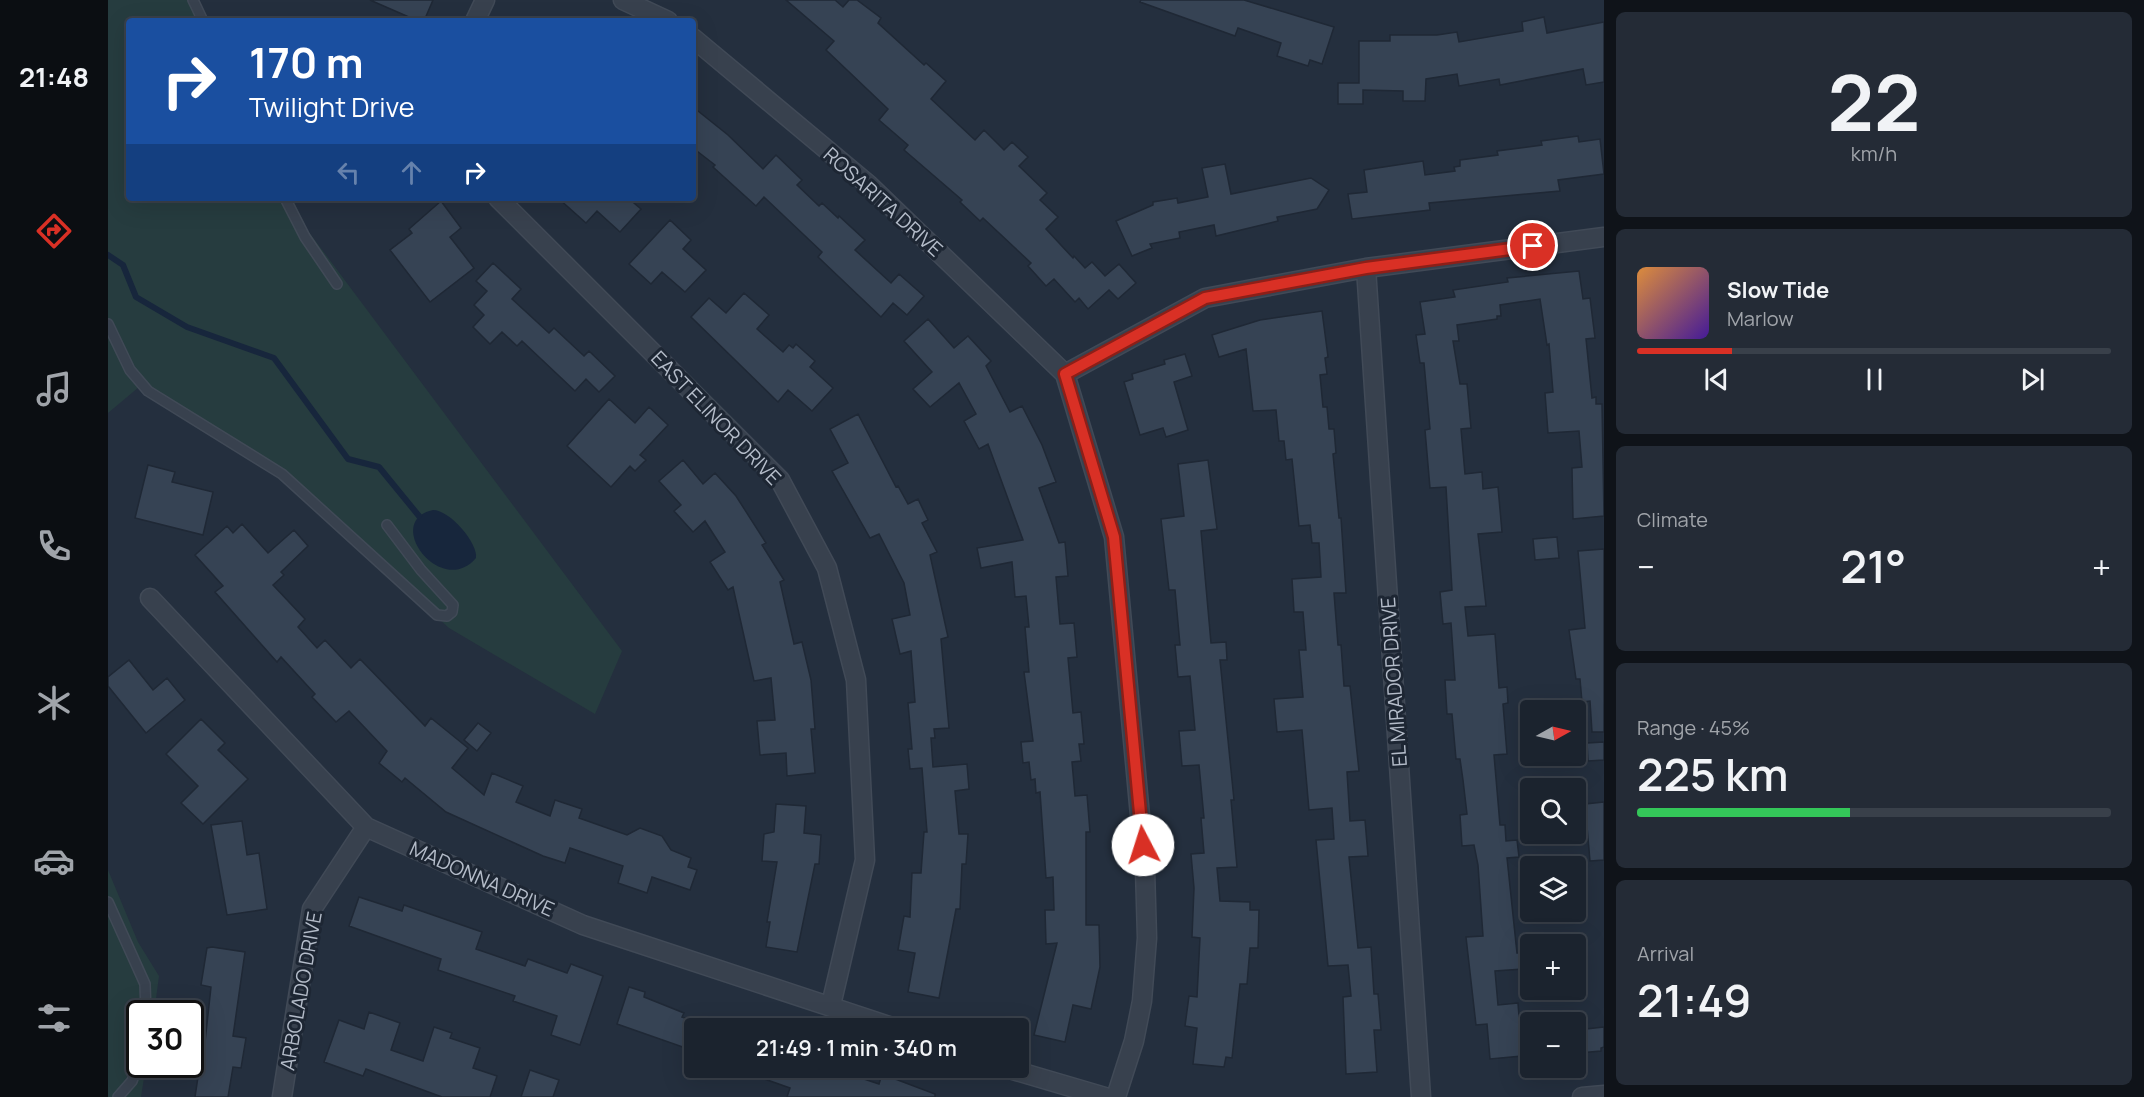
<!DOCTYPE html>
<html lang="en">
<head>
<meta charset="utf-8">
<style>
  body { margin:0; font-family:Manrope,sans-serif; background:#242b36; color:#f1f3f6; height:100vh; display:flex; flex-direction:column; font-size:22px; white-space:nowrap }
  * { box-sizing:border-box; margin:0 }
  p { font-size:20px; color:#a0a4aa }
  .icon { flex:none; width:33px; height:33px; fill:none; stroke:currentColor; stroke-width:2; stroke-linecap:round; stroke-linejoin:round }
  .map { position:relative; flex:1; overflow:hidden }
  .drawer { display:flex; flex-direction:column; gap:12px; padding:12px; background:#0f1319; width:540px }
  .drawer>* { flex:none }
  .banner { position:absolute; left:18px; top:18px; width:570px; height:183px; border-radius:6px; box-shadow:0 6px 24px #0002,0 0 0 2px #39404a; background:#1a4fa0; color:#fff; overflow:hidden }
  .needle { width:39px; rotate:82deg }
  .controls { position:absolute; left:1412px; top:700px; display:grid; gap:12px }
  .controls a { display:grid; place-items:center; width:66px; height:66px; border-radius:6px; background:#1b232e; box-shadow:0 6px 24px #0002,0 0 0 2px #39404a; font-size:30px }
  .speed { position:absolute; left:18px; top:1000px; display:flex; gap:12px; font-size:30px; font-weight:700; text-align:center }
  .speed>* { display:grid; place-content:center; width:78px; height:78px; border-radius:50%; background:#1b232e; box-shadow:0 6px 24px #0002,0 0 0 2px #39404a; line-height:1 }
  .speed .limit { border:3px solid #111; border-radius:9px; background:#fff; color:#111 }
  .pin { position:absolute; display:grid; place-items:center; width:51px; height:51px; color:#fff; margin:-26px; border:3px solid #fff; border-radius:50%; box-shadow:0 2px 6px #0007 }
  .me { position:absolute; width:66px; margin:-33px; rotate:355deg; stroke-linejoin:round; filter:drop-shadow(0 0 4px #0008) }
  .turn { display:flex; align-items:center; gap:21px; height:126px; padding:0 24px; font-size:27px }
  .turn .icon { width:78px; height:78px; stroke-width:2.5 }
  .turn b { display:block; font-size:42px; line-height:51px }
  .lanes { display:flex; align-items:center; height:57px; padding:0 24px; background:#0003; justify-content:center; gap:30px; direction:ltr }
  .lanes .off { opacity:.35 }
  .big { font-size:45px; font-weight:600; line-height:1.1 }
  .drawer .widget { flex:1; display:flex; flex-direction:column; justify-content:center; gap:9px; min-width:0; padding:0 21px; border-radius:9px; background:#242b36 }
  .drawer .dial { align-items:center; gap:0 }
  .dial b { font-size:78px; line-height:1 }
  .song { display:flex; align-items:center; gap:18px }
  .cover { width:72px; height:72px; border-radius:9px; background:linear-gradient(135deg,hsl(30 70% 55%),hsl(260 70% 35%)) }
  .played { height:6px; border-radius:3px; background:linear-gradient(90deg,#d93025 20%,#39404a 20%) }
  .keys { display:flex; justify-content:space-around; direction:ltr }
  .heat { display:flex; justify-content:space-between; align-items:center; font-size:33px; direction:ltr }
  .charge { height:9px; border-radius:4px; background:linear-gradient(90deg,#34c759 45%,#39404a 0) }
  .trip { position:absolute; left:576px; top:1018px; width:345px; height:60px; border-radius:6px; background:#1b232e; box-shadow:0 6px 24px #0002,0 0 0 2px #39404a; font-weight:600; line-height:60px; text-align:center }
  main { display:flex; flex:1; min-height:0 }
  .dock { display:flex; flex-direction:column; width:108px; justify-content:space-around; align-items:center; background:#0b0e12; color:#a0a4aa }
  .dock .icon { width:42px; height:42px }
  .dock .current { color:#d93025 }
  .dock b { font-size:27px; color:#f1f3f6 }
  .map>svg:first-child { display:block }
</style>
</head>
<body>
<main>
<nav class="dock">
<b>21:48</b>
<svg class="icon current" aria-label="directions" viewBox="0 0 24 24"><path d="M12 3l9 9-9 9-9-9zM9 14v-3h6M13 9l2 2-2 2"/></svg>
<svg class="icon" aria-label="music" viewBox="0 0 24 24"><path d="M9 18V5l10-2v13"/><circle cx="6" cy="18" r="3"/><circle cx="16" cy="16" r="3"/></svg>
<svg class="icon" aria-label="phone" viewBox="0 0 24 24"><path d="M5 4h4l2 5-3 2q2 4 5 5l2-3 5 2v4C11 20 4 13 5 4z"/></svg>
<svg class="icon" aria-label="climate" viewBox="0 0 24 24"><path d="M12 3v18M4 7l16 10M4 17L20 7"/></svg>
<svg class="icon" aria-label="car" viewBox="0 0 24 24"><path d="M5 17H2v-5l4-1 3-4h7l3 4 3 1v5h-3M9 17h6M6 11h13"/><circle cx="7" cy="17" r="2"/><circle cx="17" cy="17" r="2"/></svg>
<svg class="icon" aria-label="filters" viewBox="0 0 24 24"><path d="M4 7h16M4 17h16"/><circle cx="9" cy="7" r="2"/><circle cx="15" cy="17" r="2"/></svg>
</nav>
<div class="map">
<svg width="1496" height="1097" viewBox="0 0 1496 1097">
  <rect width="100%" height="100%" fill="#242f3e"/>
  <!-- green -->
  <path fill="#263c3f" d="M 0,0 L 89,0 L 99,21 L 21,21 L 21,198 L 184,198 L 200,231 L 514,651 L 487,714 L 341,628 L 171,475 L 31,387 L 0,413 Z
    M 0,870 L 30,942 L 51,976 L 46,1014 L 32,1014 L 32,1065 L 38,1065 L 33,1097 L 0,1097 Z"/>
  <!-- water -->
  <path fill="#17263c" d="M 325,510 C 342,510 370,543 368,558 C 333,599 274,521 325,510 Z"/>
  <g fill="none" stroke-linecap="round" stroke-linejoin="round">
    <!-- stream -->
    <path stroke="#17263c" stroke-width="6" d="M 0,255 L 15,265 L 28,297 L 79,327 L 166,358 L 240,459 L 271,467 L 311,516"/>
  </g>
  <!-- building -->
  <path fill="#364354" stroke="#1f2835" stroke-width="1.5" d="M 262,0 L 325,0 L 316,21 L 310,21 Z
    M 678,0 L 727,0 L 735,7 L 741,0 L 749,0 L 773,18 L 770,23 L 816,65 L 818,63 L 838,81 L 823,99 L 867,140 L 876,130 L 896,150 L 904,142 L 920,157 L 911,166 L 939,193 L 932,200 L 950,217 L 938,229 L 965,258 L 966,256 L 977,268 L 984,262 L 997,276 L 1011,264 L 1028,283 L 1010,299 L 1001,290 L 980,309 L 971,298 L 967,302 L 946,279 L 938,286 L 920,266 L 923,263 L 875,218 L 872,221 L 852,202 L 854,200 L 796,150 L 800,145 L 771,120 L 780,109 L 718,50 L 726,41 Z
    M 1033,0 L 1136,0 L 1226,27 L 1214,64 L 1202,60 L 1200,66 L 1169,56 L 1173,43 L 1130,28 L 1127,36 L 1032,2 Z
    M 1436,17 L 1439,33 L 1496,22 L 1496,82 L 1478,85 L 1475,69 L 1392,85 L 1391,79 L 1351,86 L 1349,74 L 1318,79 L 1317,101 L 1295,101 L 1295,91 L 1255,90 L 1255,104 L 1230,104 L 1230,83 L 1251,83 L 1251,41 L 1282,41 L 1282,35 L 1329,35 L 1349,32 L 1351,42 L 1415,31 L 1414,22 Z
    M 585,107 L 620,135 L 655,169 L 668,155 L 694,180 L 689,185 L 711,206 L 714,203 L 730,218 L 731,216 L 757,240 L 747,250 L 783,283 L 791,274 L 816,296 L 799,315 L 785,303 L 773,317 L 710,257 L 714,252 L 656,197 L 648,206 L 605,167 L 607,165 L 585,148 Z
    M 1470,136 L 1471,142 L 1492,139 L 1496,174 L 1450,180 L 1452,191 L 1321,203 L 1322,210 L 1244,219 L 1240,194 L 1259,192 L 1256,170 L 1315,161 L 1317,175 L 1347,171 L 1346,167 L 1352,166 L 1352,160 L 1390,155 L 1389,151 L 1434,145 L 1433,141 Z
    M 1117,164 L 1123,194 L 1203,178 L 1221,190 L 1209,209 L 1169,217 L 1170,221 L 1108,236 L 1106,225 L 1071,232 L 1072,238 L 1042,244 L 1044,248 L 1024,256 L 1008,221 L 1045,205 L 1045,202 L 1069,198 L 1070,203 L 1100,197 L 1094,168 Z
    M 450,198 L 520,198 L 533,209 L 512,232 L 489,211 L 478,223 Z
    M 333,201 L 353,228 L 342,237 L 366,268 L 322,302 L 282,250 L 304,233 L 301,229 Z
    M 562,220 L 583,240 L 575,249 L 598,270 L 577,292 L 554,272 L 543,284 L 521,264 Z
    M 385,263 L 413,289 L 404,299 L 441,333 L 446,328 L 476,356 L 481,351 L 507,376 L 491,392 L 478,379 L 467,391 L 414,341 L 409,346 L 394,332 L 382,344 L 365,327 L 376,315 L 366,305 L 379,291 L 368,281 Z
    M 1471,271 L 1475,299 L 1482,298 L 1487,338 L 1478,339 L 1484,398 L 1488,397 L 1488,404 L 1494,404 L 1496,516 L 1465,519 L 1464,468 L 1474,467 L 1471,431 L 1440,433 L 1437,393 L 1445,392 L 1441,344 L 1439,345 L 1432,299 L 1392,305 L 1393,316 L 1389,316 L 1389,319 L 1349,325 L 1351,341 L 1345,341 L 1352,384 L 1359,384 L 1363,428 L 1353,429 L 1357,474 L 1374,472 L 1375,489 L 1390,487 L 1394,532 L 1370,534 L 1378,606 L 1357,607 L 1360,636 L 1387,634 L 1391,688 L 1399,687 L 1400,703 L 1395,704 L 1399,754 L 1386,755 L 1392,825 L 1397,825 L 1398,841 L 1409,840 L 1411,857 L 1399,858 L 1409,953 L 1413,953 L 1415,969 L 1387,971 L 1390,1005 L 1410,1003 L 1414,1056 L 1382,1059 L 1379,1024 L 1368,1025 L 1358,937 L 1375,936 L 1370,865 L 1366,845 L 1354,846 L 1352,815 L 1359,814 L 1355,780 L 1352,759 L 1348,759 L 1344,714 L 1339,714 L 1337,680 L 1347,680 L 1343,623 L 1335,624 L 1332,592 L 1344,590 L 1338,487 L 1322,488 L 1317,430 L 1322,429 L 1316,363 L 1312,363 L 1308,335 L 1317,334 L 1312,302 L 1347,297 L 1345,290 L 1400,282 L 1399,278 Z
    M 636,293 L 661,315 L 649,329 L 675,352 L 681,345 L 685,348 L 688,344 L 707,361 L 702,367 L 725,388 L 704,411 L 680,390 L 670,402 L 583,317 L 601,298 L 618,313 Z
    M 1214,311 L 1220,357 L 1217,358 L 1219,374 L 1212,375 L 1215,407 L 1219,407 L 1221,429 L 1226,429 L 1228,453 L 1225,454 L 1231,518 L 1233,518 L 1238,593 L 1226,593 L 1230,645 L 1233,645 L 1236,686 L 1242,686 L 1251,771 L 1239,772 L 1242,821 L 1257,820 L 1260,856 L 1241,857 L 1250,948 L 1263,947 L 1266,994 L 1270,994 L 1273,1030 L 1266,1030 L 1269,1072 L 1238,1074 L 1235,997 L 1243,996 L 1240,965 L 1220,966 L 1208,840 L 1226,839 L 1224,808 L 1201,810 L 1194,730 L 1169,732 L 1166,699 L 1195,697 L 1191,650 L 1198,650 L 1195,612 L 1186,612 L 1184,579 L 1213,577 L 1211,543 L 1204,543 L 1202,525 L 1191,526 L 1184,459 L 1178,460 L 1176,441 L 1171,441 L 1168,410 L 1145,411 L 1138,349 L 1111,357 L 1104,335 L 1152,320 Z
    M 820,319 L 846,348 L 860,336 L 883,361 L 878,366 L 902,412 L 914,406 L 934,445 L 948,482 L 931,488 L 951,543 L 957,542 L 960,576 L 948,577 L 952,624 L 966,623 L 969,657 L 960,658 L 965,713 L 973,712 L 976,744 L 971,744 L 973,761 L 964,762 L 967,796 L 979,795 L 982,832 L 978,832 L 978,925 L 991,925 L 992,967 L 983,1009 L 965,1005 L 957,1042 L 926,1035 L 949,943 L 938,944 L 937,910 L 946,910 L 945,877 L 938,878 L 932,792 L 928,793 L 927,779 L 923,780 L 921,762 L 915,763 L 913,742 L 925,741 L 916,672 L 921,672 L 917,627 L 921,627 L 918,596 L 907,597 L 904,562 L 873,568 L 869,548 L 915,540 L 880,444 L 871,449 L 856,421 L 868,414 L 851,383 L 822,407 L 805,389 L 824,372 L 796,341 Z
    M 1077,354 L 1084,376 L 1066,382 L 1080,430 L 1058,437 L 1055,428 L 1032,435 L 1016,382 L 1025,379 L 1024,374 L 1057,364 L 1056,360 Z
    M 501,399 L 527,423 L 541,407 L 560,425 L 532,455 L 538,460 L 527,471 L 522,466 L 503,487 L 459,446 Z
    M 750,414 L 788,487 L 790,486 L 800,504 L 810,499 L 820,520 L 814,523 L 829,552 L 822,555 L 840,637 L 833,639 L 841,728 L 826,729 L 827,738 L 823,738 L 825,767 L 859,764 L 861,789 L 847,791 L 851,834 L 860,834 L 858,864 L 854,864 L 852,909 L 848,909 L 831,998 L 800,992 L 807,953 L 790,950 L 796,916 L 802,917 L 804,873 L 813,873 L 816,832 L 819,832 L 814,768 L 802,769 L 800,749 L 804,749 L 800,703 L 807,702 L 803,651 L 792,654 L 784,619 L 802,615 L 796,583 L 771,534 L 762,538 L 724,471 L 740,463 L 722,429 Z
    M 575,460 L 595,484 L 607,473 L 628,496 L 658,543 L 654,545 L 676,580 L 672,582 L 686,644 L 694,642 L 703,680 L 707,729 L 703,729 L 707,773 L 679,776 L 678,753 L 652,755 L 649,721 L 667,720 L 663,678 L 646,681 L 625,587 L 620,590 L 602,562 L 617,552 L 597,521 L 585,532 L 566,511 L 573,505 L 551,481 Z
    M 1100,460 L 1109,529 L 1093,531 L 1103,643 L 1118,642 L 1119,660 L 1112,660 L 1126,800 L 1123,800 L 1129,867 L 1109,868 L 1112,901 L 1142,902 L 1142,910 L 1151,910 L 1150,948 L 1142,948 L 1139,984 L 1132,984 L 1124,1058 L 1118,1057 L 1116,1067 L 1085,1064 L 1089,1028 L 1077,1026 L 1081,996 L 1089,997 L 1092,938 L 1084,937 L 1086,888 L 1083,854 L 1096,853 L 1093,818 L 1096,818 L 1091,765 L 1074,766 L 1071,731 L 1087,730 L 1082,676 L 1070,677 L 1067,645 L 1072,645 L 1067,590 L 1061,590 L 1053,519 L 1076,516 L 1070,464 Z
    M 40,465 L 67,472 L 64,482 L 105,492 L 95,535 L 27,518 Z
    M 134,524 L 160,553 L 186,530 L 200,546 L 173,572 L 176,575 L 165,585 L 197,619 L 190,627 L 209,648 L 217,640 L 243,668 L 252,659 L 317,726 L 323,718 L 360,748 L 344,768 L 376,795 L 384,773 L 415,786 L 408,802 L 442,816 L 447,800 L 474,809 L 471,818 L 519,835 L 532,828 L 554,836 L 563,850 L 583,858 L 580,867 L 589,870 L 582,890 L 544,877 L 539,893 L 510,883 L 515,866 L 462,848 L 457,863 L 435,856 L 338,812 L 297,778 L 294,782 L 271,763 L 279,751 L 241,711 L 228,722 L 204,697 L 207,694 L 173,657 L 169,662 L 107,592 L 115,586 L 87,555 L 119,526 L 125,533 Z
    M 1449,537 L 1451,558 L 1427,560 L 1425,539 Z
    M 1496,549 L 1496,732 L 1484,732 L 1482,701 L 1474,702 L 1472,679 L 1468,679 L 1461,630 L 1477,628 L 1470,551 Z
    M 21,660 L 45,690 L 59,678 L 77,700 L 38,733 L 0,686 L 0,677 Z
    M 93,719 L 117,743 L 110,750 L 140,779 L 95,824 L 73,803 L 90,786 L 58,754 Z
    M 370,723 L 383,733 L 369,751 L 356,740 Z
    M 1496,742 L 1496,760 L 1480,761 L 1479,743 Z
    M 1496,802 L 1496,860 L 1482,861 L 1477,804 Z
    M 668,804 L 698,806 L 696,833 L 713,835 L 711,864 L 707,864 L 689,952 L 658,947 L 662,922 L 659,922 L 669,862 L 654,861 L 656,834 L 666,832 Z
    M 134,821 L 139,855 L 151,853 L 159,909 L 119,915 L 103,825 Z
    M 251,897 L 294,911 L 296,905 L 374,932 L 368,949 L 417,966 L 420,959 L 459,973 L 463,964 L 495,976 L 472,1045 L 443,1035 L 449,1016 L 405,1001 L 407,996 L 330,970 L 333,959 L 241,926 Z
    M 104,947 L 137,952 L 125,1036 L 138,1038 L 133,1068 L 125,1067 L 120,1097 L 87,1097 L 94,1050 L 96,1051 L 103,987 L 93,985 L 99,948 Z
    M 521,987 L 537,992 L 536,997 L 576,1013 L 574,1017 L 586,1021 L 586,1051 L 509,1024 Z
    M 261,1012 L 292,1023 L 283,1050 L 315,1061 L 326,1027 L 344,1033 L 342,1038 L 372,1048 L 365,1068 L 389,1076 L 382,1097 L 334,1097 L 258,1069 L 255,1076 L 216,1062 L 231,1020 L 256,1029 Z
    M 1496,1027 L 1496,1047 L 1493,1048 L 1493,1051 L 1471,1053 L 1469,1030 Z
    M 631,1068 L 740,1068 L 738,1073 L 771,1084 L 774,1074 L 827,1094 L 827,1097 L 679,1097 L 682,1088 L 631,1070 Z
    M 422,1070 L 451,1080 L 445,1097 L 413,1097 Z"/>
  <g fill="none" stroke-linecap="round" stroke-linejoin="round">
    <!-- service casing -->
    <g stroke="#414a57" stroke-width="12">
      <path id="service" d="M 85,0 L 95,21
        M 177,198 L 197,237 L 229,284
        M 0,324 L 22,370 L 40,391 L 174,474 L 329,615 L 339,616 L 344,612 L 345,605 L 313,570 L 279,525
        M 0,902 L 37,984 L 38,1014
        M 10,1097 L 24,1081 L 32,1060"/>
    </g>
    <!-- minor casing -->
    <g stroke="#414a57" stroke-width="21">
      <path id="minor" d="M 515,0 L 560,21
        M 367,21 L 377,0
        M 585,38 L 761,185 L 957,374 L 1006,537 L 1037,869 L 1039,938 L 1034,1001 L 1026,1041 L 1008,1097
        M 390,198 L 672,480 L 719,568 L 748,680 L 757,860 L 723,1005
        M 1258,268 L 1313,1097
        M 957,374 L 1097,298 L 1258,268 L 1496,237
        M 42,598 L 258,827 L 475,925 L 790,1029
        M 898,1068 L 997,1097
        M 174,1097 L 204,909 L 258,827
        M 1474,1097 L 1496,1095"/>
    </g>
    <!-- service -->
    <use href="#service" stroke="#38414e" stroke-width="9"/>
    <!-- minor -->
    <use href="#minor" stroke="#38414e" stroke-width="18"/>
  </g>
  <g fill="none" stroke-linecap="round" stroke-linejoin="round">
    <!-- route casing -->
    <g stroke="#8d1f18" stroke-width="15">
      <path id="route" d="M 1035,845 L 1006,537 L 957,374 L 1097,298 L 1258,268 L 1425,246"/>
    </g>
    <!-- route -->
    <use href="#route" stroke="#d93025" stroke-width="10"/>
  </g>
  <g text-anchor="middle" stroke-width="6" stroke-linejoin="round" paint-order="stroke">
    <!-- street labels -->
    <g font-size="20" fill="#b4bcc9" stroke="#1d2633">
      <text transform="translate(775 202) rotate(42)" y="7">ROSARITA DRIVE</text>
      <text transform="translate(608 418) rotate(46)" y="7">EAST ELINOR DRIVE</text>
      <text transform="translate(1286 682) rotate(-94)" y="7">EL MIRADOR DRIVE</text>
      <text transform="translate(374 879) rotate(24)" y="7">MADONNA DRIVE</text>
      <text transform="translate(193 991) rotate(-80)" y="7">ARBOLADO DRIVE</text>
    </g>
  </g>
</svg>
<div class="controls">
<a><svg class="needle" viewBox="-14 -14 28 28"><path d="M0-13l5 13h-10z" fill="#e53935"/><path d="M0 13l5-13h-10z" fill="#a0a4aa"/></svg></a>
<a><svg class="icon" aria-label="search" viewBox="0 0 24 24"><circle cx="10" cy="10" r="6"/><path d="M15 15l6 6"/></svg></a>
<a><svg class="icon" aria-label="layers" viewBox="0 0 24 24"><path d="M12 4l9 5-9 5-9-5zM3 14l9 5 9-5"/></svg></a>
<a>+</a>
<a>−</a>
</div>
<div class="speed"><div class="limit">30</div></div>
<div class="pin" style="left:1425px;top:246px;background:#d93025"><svg class="icon" aria-label="arrive" viewBox="0 0 24 24"><path d="M6 21V4h12l-3 4 3 4H6"/></svg></div>
<svg class="me" style="left:1035px;top:845px" viewBox="-20 -20 40 40"><circle r="19" fill="#fff"/><path d="M0-13L10 11 0 6-10 11z" fill="#d93025"/></svg>
<div class="trip">21:49 · 1 min · 340 m</div>
<div class="banner">
<div class="turn"><svg class="icon" aria-label="right" viewBox="0 0 24 24"><path d="M7 20v-9h11M14 6l5 5-5 5"/></svg><div><b>170 m</b>Twilight Drive</div></div>
<div class="lanes"><svg class="icon off" aria-label="left" viewBox="0 0 24 24"><path d="M17 20v-9H6M10 6l-5 5 5 5"/></svg><svg class="icon off" aria-label="ahead" viewBox="0 0 24 24"><path d="M12 20V5M6 11l6-6 6 6"/></svg><svg class="icon" aria-label="right" viewBox="0 0 24 24"><path d="M7 20v-9h11M14 6l5 5-5 5"/></svg></div>
</div>
</div>
<section class="drawer">
<div class="widget dial"><b>22</b><p>km/h</p></div>
<div class="widget">
<div class="song"><i class="cover"></i><div><b>Slow Tide</b><p>Marlow</p></div></div>
<div class="played"></div>
<div class="keys"><svg class="icon" aria-label="previous" viewBox="0 0 24 24"><path d="M18 5L8 12l10 7zM5 5v14"/></svg><svg class="icon" aria-label="pause" viewBox="0 0 24 24"><path d="M8 5v14M16 5v14"/></svg><svg class="icon" aria-label="next" viewBox="0 0 24 24"><path d="M6 5l10 7-10 7zM19 5v14"/></svg></div>
</div>
<div class="widget"><p>Climate</p>
<div class="heat"><a>−</a><b class="big">21°</b><a>+</a></div>
</div>
<div class="widget"><p>Range · 45%</p><b class="big">225 km</b><div class="charge"></div></div>
<div class="widget"><p>Arrival</p><b class="big">21:49</b></div>
</section>
</main>
</body>
</html>
